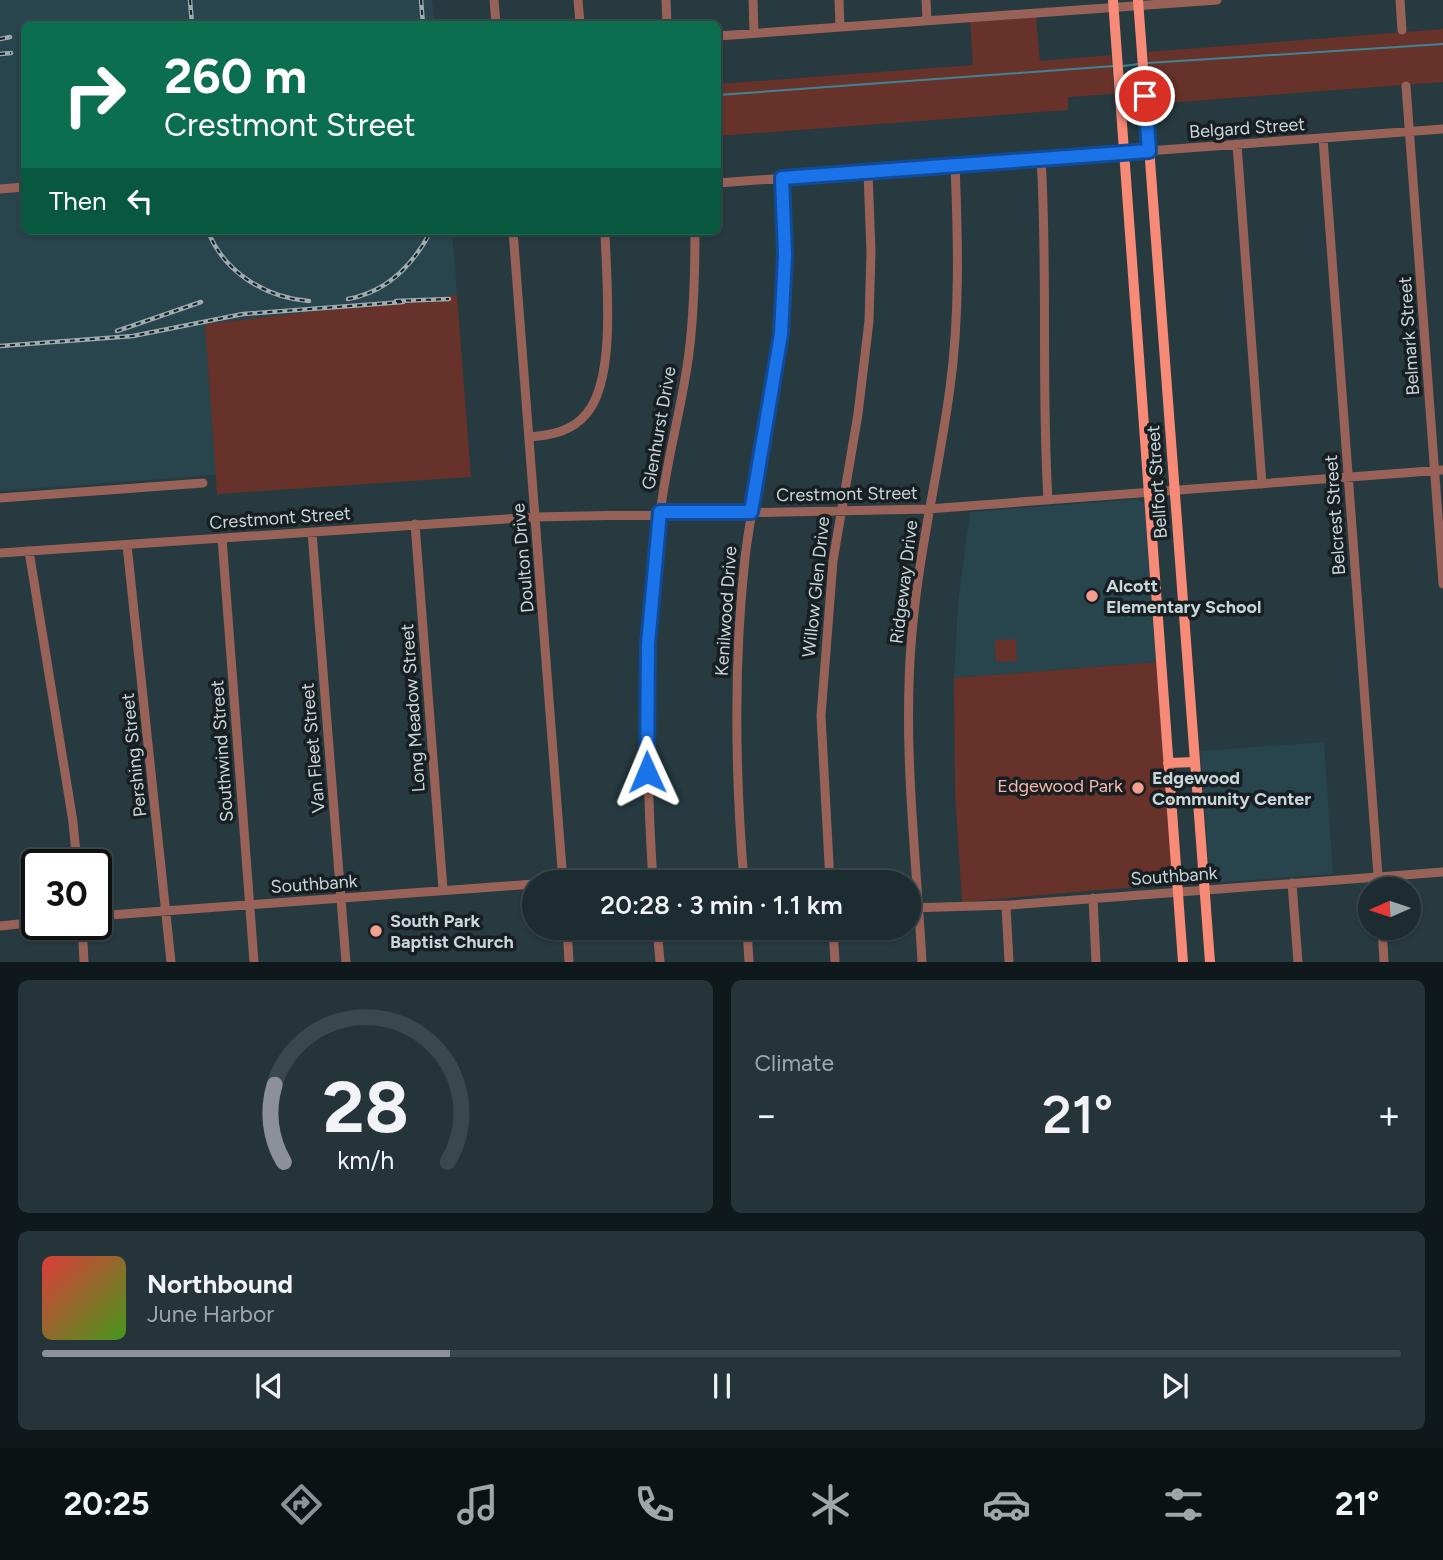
<!DOCTYPE html>
<html lang="en">
<head>
<meta charset="utf-8">
<style>
  body { margin:0; font-family:Figtree,sans-serif; background:#253438; color:#f1f3f6; height:100vh; display:flex; flex-direction:column; font-size:26px; white-space:nowrap }
  * { box-sizing:border-box; margin:0 }
  p { font-size:23px; color:#a0a7ab }
  .icon { flex:none; width:38px; height:38px; fill:none; stroke:currentColor; stroke-width:2; stroke-linecap:round; stroke-linejoin:round }
  .map { position:relative; height:962px; overflow:hidden }
  .details { display:flex; flex-direction:column; gap:18px; padding:18px; background:#0f181a; flex:1 }
  .details>* { flex:none }
  .guide { position:absolute; left:21px; top:21px; width:700px; height:214px; border-radius:10px; box-shadow:0 2px 5px #0004,0 0 0 2px #3a484c; background:#0b6e4f; color:#fff; overflow:hidden }
  .needle { width:46px; rotate:267deg }
  .fabs { position:absolute; left:1358px; top:877px; display:grid; gap:14px }
  .fabs a { display:grid; place-items:center; width:63px; height:63px; border-radius:50%; background:#1c2c30; box-shadow:0 2px 5px #0004,0 0 0 2px #3a484c; font-size:35px }
  .speed { position:absolute; left:21px; top:849px; display:flex; gap:14px; font-size:35px; font-weight:700; text-align:center }
  .speed>* { display:grid; place-content:center; width:91px; height:91px; border-radius:50%; background:#1c2c30; box-shadow:0 2px 5px #0004,0 0 0 2px #3a484c; line-height:1 }
  .speed .limit { border:4px solid #111; border-radius:10px; background:#fff; color:#111 }
  .pin { position:absolute; display:grid; place-items:center; width:60px; height:60px; color:#fff; margin:-30px; border:4px solid #fff; border-radius:50%; box-shadow:0 2px 7px #0007 }
  .me { position:absolute; width:77px; margin:-38px; rotate:359deg; stroke-linejoin:round; filter:drop-shadow(0 0 5px #0008) }
  .turn { display:flex; align-items:center; gap:24px; height:147px; padding:0 28px; font-size:32px }
  .turn .icon { width:91px; height:91px; stroke-width:2.5 }
  .turn b { display:block; font-size:49px; line-height:60px }
  .then { display:flex; align-items:center; height:66px; padding:0 28px; background:#0003; gap:14px; font-size:26px }
  .big { font-size:52px; font-weight:600; line-height:1.1 }
  .details .card { flex:1; display:flex; flex-direction:column; justify-content:center; gap:10px; min-width:0; padding:0 24px; border-radius:10px; background:#253438 }
  .details .dial { align-items:center; gap:0 }
  .dial svg { height:182px; overflow:visible; fill:none; stroke:#3a484c; stroke-width:7; stroke-linecap:round; text-anchor:middle }
  .dial text { fill:#f1f3f6; stroke:none }
  .song { display:flex; align-items:center; gap:21px }
  .cover { width:84px; height:84px; border-radius:10px; background:linear-gradient(135deg,hsl(0 70% 55%),hsl(100 70% 35%)) }
  .played { height:7px; border-radius:4px; background:linear-gradient(90deg,#8c9099 30%,#3a484c 30%) }
  .keys { display:flex; justify-content:space-around; direction:ltr }
  .heat { display:flex; justify-content:space-between; align-items:center; font-size:38px; direction:ltr }
  .details .tiles { flex:1; display:grid; gap:18px; grid-template-columns:1fr 1fr }
  .card:last-child { grid-column:span 2 }
  .trip { position:absolute; left:522px; top:870px; width:399px; height:70px; border-radius:35px; background:#1c2c30; box-shadow:0 2px 5px #0004,0 0 0 2px #3a484c; font-weight:600; line-height:70px; text-align:center }
  .menu { display:flex; height:112px; justify-content:space-around; align-items:center; background:#0b1213; color:#a0a7ab }
  .menu .icon { width:49px; height:49px }
  .menu .selected { color:#8c9099 }
  .menu b { font-size:32px; color:#f1f3f6 }
  .map>svg:first-child { display:block }
</style>
</head>
<body>
<div class="map">
<svg width="1443" height="962" viewBox="0 0 1443 962">
  <rect width="100%" height="100%" fill="#263a40"/>
  <!-- built -->
  <path fill="#28444d" d="M 0,0 L 432,0 L 435,24 L 24,24 L 24,231 L 452,231 L 457,295 L 206,324 L 216,475 L 0,491 Z
    M 1138,499 L 1146,506 L 1158,662 L 954,678 L 958,604 L 970,512 Z
    M 1324,742 L 1333,874 L 1210,883 L 1200,751 Z"/>
  <!-- green -->
  <path fill="#66322a" d="M 1036,17 L 1040,61 L 1111,55 L 1114,94 L 1068,97 L 1068,110 L 718,136 L 718,84 L 973,65 L 970,22 Z
    M 1443,29 L 1443,82 L 1152,104 L 1148,52 Z
    M 1140,75 L 1142,99 L 1123,100 L 1121,76 Z
    M 457,295 L 471,477 L 217,494 L 205,324 Z
    M 1016,639 L 1017,661 L 996,662 L 995,640 Z
    M 1158,662 L 1172,884 L 962,902 L 955,793 L 954,678 Z"/>
  <g fill="none" stroke-linecap="round" stroke-linejoin="round">
    <!-- stream -->
    <path stroke="#408494" stroke-width="2" d="M 1148,63 L 1443,44
      M 1123,66 L 1139,64
      M 718,95 L 1114,66"/>
    <!-- minor -->
    <path stroke="#996259" stroke-width="9" d="M 494,0 L 496,24
      M 578,0 L 580,24
      M 666,0 L 667,24
      M 753,0 L 754,33
      M 839,0 L 840,27
      M 926,0 L 927,20
      M 1400,0 L 1402,30
      M 718,36 L 1217,0
      M 1406,86 L 1443,584
      M 1323,138 L 1379,889
      M 1237,144 L 1262,484
      M 1041,158 C 1048,272 1041,386 1048,500
      M 718,183 L 1443,129
      M 0,189 L 24,187
      M 513,231 L 563,882
      M 529,437 C 551,435 572,432 587,413 C 617,377 606,277 605,231
      M 0,498 L 203,483
      M 415,524 L 443,889
      M 312,532 L 346,962
      M 222,538 L 254,962
      M 127,545 L 171,962
      M 29,551 L 73,822 L 77,864
      M 0,553 L 535,517 L 928,509 L 1443,470
      M 653,882 C 645,759 645,638 660,515 C 666,461 682,408 689,353 C 694,313 695,272 695,231
      M 744,882 C 735,773 733,667 745,558 C 754,482 775,408 781,332 C 786,281 784,229 782,178
      M 830,882 L 821,716 L 833,561 L 858,414 L 869,321 L 871,252 L 868,172
      M 1292,883 L 1298,962
      M 1093,898 L 1096,962
      M 1006,906 L 1009,962
      M 908,908 L 1010,905 L 1443,872
      M 96,916 L 534,884
      M 82,924 L 84,962
      M 0,926 L 37,922
      M 567,928 L 569,962
      M 657,928 L 660,962
      M 747,928 L 749,962
      M 833,928 L 835,962
      M 1382,928 L 1384,962
      M 922,962 C 916,853 902,742 912,633 C 919,550 939,470 950,388 C 960,314 958,240 955,165"/>
    <!-- major -->
    <path stroke="#f88a78" stroke-width="10" d="M 1113,0 L 1183,962
      M 1138,0 L 1210,962
      M 1168,763 L 1195,762"/>
    <!-- rail casing -->
    <g stroke="#9eacb0" stroke-width="4.5">
      <path id="rail" d="M 190,0 L 192,24
        M 421,0 L 423,24
        M 0,39 L 10,37
        M 0,54 L 11,53
        M 208,231 C 224,273 267,298 309,301
        M 348,299 C 387,292 413,265 431,231
        M 396,301 L 449,299
        M 117,331 L 201,302
        M 0,346 L 133,336 L 243,314 L 403,302"/>
    </g>
    <!-- rail -->
    <use href="#rail" stroke="#171f22" stroke-width="2" stroke-dasharray="5" stroke-linecap="butt"/>
  </g>
  <g fill="none" stroke-linecap="round" stroke-linejoin="round">
    <!-- route casing -->
    <g stroke="#114b97" stroke-width="18">
      <path id="route" d="M 647,772 L 648,644 L 660,512 L 751,512 L 781,334 L 785,255 L 782,178 L 1149,151 L 1145,96"/>
    </g>
    <!-- route -->
    <use href="#route" stroke="#1a73e8" stroke-width="12"/>
  </g>
  <!-- markers -->
  <g fill="#f59d8e" stroke="#171f22" stroke-width="2.5">
    <circle cx="1092" cy="596" r="7"/>
    <circle cx="1138" cy="788" r="7"/>
    <circle cx="376" cy="931" r="7"/>
  </g>
  <g text-anchor="middle" stroke-width="7" stroke-linejoin="round" paint-order="stroke">
    <!-- street labels -->
    <g font-size="18" fill="#cad6da" stroke="#171f22">
      <text transform="translate(1247 128) rotate(-4)" y="6">Belgard Street</text>
      <text transform="translate(1409 336) rotate(-94)" y="6">Belmark Street</text>
      <text transform="translate(659 428) rotate(-80)" y="6">Glenhurst Drive</text>
      <text transform="translate(1157 482) rotate(-94)" y="6">Bellfort Street</text>
      <text transform="translate(847 494) rotate(-1)" y="6">Crestmont Street</text>
      <text transform="translate(1335 515) rotate(-94)" y="6">Belcrest Street</text>
      <text transform="translate(280 518) rotate(-4)" y="6">Crestmont Street</text>
      <text transform="translate(523 558) rotate(-95)" y="6">Doulton Drive</text>
      <text transform="translate(904 582) rotate(-83)" y="6">Ridgeway Drive</text>
      <text transform="translate(816 587) rotate(-84)" y="6">Willow Glen Drive</text>
      <text transform="translate(726 611) rotate(-86)" y="6">Kenilwood Drive</text>
      <text transform="translate(413 708) rotate(-94)" y="6">Long Meadow Street</text>
      <text transform="translate(313 748) rotate(-95)" y="6">Van Fleet Street</text>
      <text transform="translate(222 751) rotate(-94)" y="6">Southwind Street</text>
      <text transform="translate(134 755) rotate(-96)" y="6">Pershing Street</text>
      <text transform="translate(1174 876) rotate(-4)" y="6">Southbank</text>
      <text transform="translate(314 884) rotate(-4)" y="6">Southbank</text>
    </g>
    <!-- poi labels -->
    <g font-size="18" font-weight="bold" fill="#cad6da" stroke="#171f22" text-anchor="start">
      <text x="1106" y="592">Alcott<tspan x="1106" dy="21">Elementary School</tspan></text>
      <text x="1152" y="784">Edgewood<tspan x="1152" dy="21">Community Center</tspan></text>
      <text x="390" y="927">South Park<tspan x="390" dy="21">Baptist Church</tspan></text>
    </g>
    <!-- park labels -->
    <g font-size="18" fill="#f9b7ab" stroke="#171f22">
      <text x="1060" y="792">Edgewood Park</text>
    </g>
  </g>
</svg>
<div class="fabs">
<a><svg class="needle" viewBox="-14 -14 28 28"><path d="M0-13l5 13h-10z" fill="#e53935"/><path d="M0 13l5-13h-10z" fill="#a0a7ab"/></svg></a>
</div>
<div class="speed"><div class="limit">30</div></div>
<div class="pin" style="left:1145px;top:96px;background:#d93025"><svg class="icon" aria-label="arrive" viewBox="0 0 24 24"><path d="M6 21V4h12l-3 4 3 4H6"/></svg></div>
<svg class="me" style="left:647px;top:772px" viewBox="-20 -20 40 40"><path d="M0-17L14 15 0 8-14 15z" fill="#1a73e8" stroke="#fff" stroke-width="4"/></svg>
<div class="trip">20:28 · 3 min · 1.1 km</div>
<div class="guide">
<div class="turn"><svg class="icon" aria-label="right" viewBox="0 0 24 24"><path d="M7 20v-9h11M14 6l5 5-5 5"/></svg><div><b>260 m</b>Crestmont Street</div></div>
<div class="then">Then<svg class="icon" aria-label="left" viewBox="0 0 24 24"><path d="M17 20v-9H6M10 6l-5 5 5 5"/></svg></div>
</div>
</div>
<section class="details">
<div class="tiles">
<div class="card dial"><svg viewBox="0 0 100 80">
<path d="M14 69A42 42 0 1 1 86 69"/>
<path d="M14 69A42 42 0 0 1 10 35" stroke="#8c9099"/>
<text x="50" y="56" font-size="32" font-weight="700">28</text>
<text x="50" y="72" font-size="11">km/h</text>
</svg></div>
<div class="card"><p>Climate</p>
<div class="heat"><a>−</a><b class="big">21°</b><a>+</a></div>
</div>
<div class="card">
<div class="song"><i class="cover"></i><div><b>Northbound</b><p>June Harbor</p></div></div>
<div class="played"></div>
<div class="keys"><svg class="icon" aria-label="previous" viewBox="0 0 24 24"><path d="M18 5L8 12l10 7zM5 5v14"/></svg><svg class="icon" aria-label="pause" viewBox="0 0 24 24"><path d="M8 5v14M16 5v14"/></svg><svg class="icon" aria-label="next" viewBox="0 0 24 24"><path d="M6 5l10 7-10 7zM19 5v14"/></svg></div>
</div>
</div>
</section>
<nav class="menu">
<b>20:25</b>
<svg class="icon selected" aria-label="directions" viewBox="0 0 24 24"><path d="M12 3l9 9-9 9-9-9zM9 14v-3h6M13 9l2 2-2 2"/></svg>
<svg class="icon" aria-label="music" viewBox="0 0 24 24"><path d="M9 18V5l10-2v13"/><circle cx="6" cy="18" r="3"/><circle cx="16" cy="16" r="3"/></svg>
<svg class="icon" aria-label="phone" viewBox="0 0 24 24"><path d="M5 4h4l2 5-3 2q2 4 5 5l2-3 5 2v4C11 20 4 13 5 4z"/></svg>
<svg class="icon" aria-label="climate" viewBox="0 0 24 24"><path d="M12 3v18M4 7l16 10M4 17L20 7"/></svg>
<svg class="icon" aria-label="car" viewBox="0 0 24 24"><path d="M5 17H2v-5l4-1 3-4h7l3 4 3 1v5h-3M9 17h6M6 11h13"/><circle cx="7" cy="17" r="2"/><circle cx="17" cy="17" r="2"/></svg>
<svg class="icon" aria-label="filters" viewBox="0 0 24 24"><path d="M4 7h16M4 17h16"/><circle cx="9" cy="7" r="2"/><circle cx="15" cy="17" r="2"/></svg>
<b>21°</b>
</nav>
</body>
</html>
